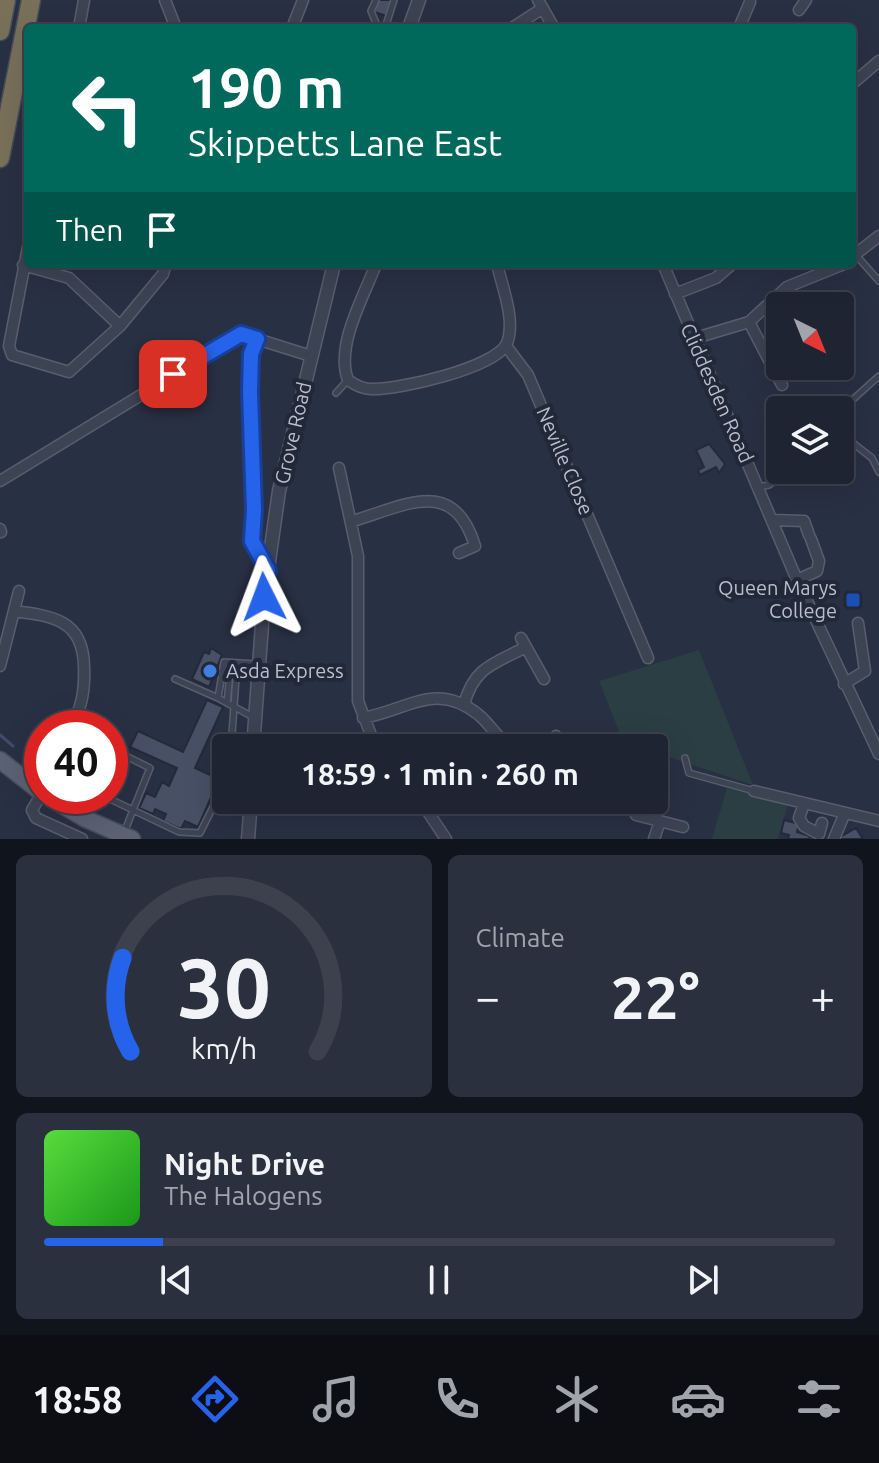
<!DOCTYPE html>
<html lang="en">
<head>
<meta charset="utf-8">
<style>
  body { margin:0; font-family:Ubuntu,sans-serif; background:#2b303e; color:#f1f3f6; height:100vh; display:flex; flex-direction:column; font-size:30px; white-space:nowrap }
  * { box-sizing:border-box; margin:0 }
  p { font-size:26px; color:#a1a4ac }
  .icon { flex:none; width:44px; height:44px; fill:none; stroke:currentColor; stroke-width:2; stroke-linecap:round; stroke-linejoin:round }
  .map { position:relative; height:839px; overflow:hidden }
  .side { display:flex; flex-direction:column; gap:16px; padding:16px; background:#10141c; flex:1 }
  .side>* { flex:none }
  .banner { position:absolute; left:24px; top:24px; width:832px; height:244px; border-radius:8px; box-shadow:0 8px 32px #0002,0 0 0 2px #3c414d; background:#00695c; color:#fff; overflow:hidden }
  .needle { width:52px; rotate:137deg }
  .buttons { position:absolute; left:766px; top:292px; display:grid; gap:16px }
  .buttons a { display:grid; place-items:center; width:88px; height:88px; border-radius:8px; background:#1e2432; box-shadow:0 8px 32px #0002,0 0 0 2px #3c414d; font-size:40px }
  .speed { position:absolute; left:24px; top:710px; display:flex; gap:16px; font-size:40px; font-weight:700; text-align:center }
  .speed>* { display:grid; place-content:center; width:104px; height:104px; border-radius:50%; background:#1e2432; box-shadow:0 8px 32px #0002,0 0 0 2px #3c414d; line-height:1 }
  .speed .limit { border:12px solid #d22; background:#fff; color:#111 }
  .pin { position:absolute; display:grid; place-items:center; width:68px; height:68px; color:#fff; margin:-34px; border-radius:16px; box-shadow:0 4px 12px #0006 }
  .me { position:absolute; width:88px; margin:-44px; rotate:357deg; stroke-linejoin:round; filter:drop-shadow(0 0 6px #0008) }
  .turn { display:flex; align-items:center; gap:28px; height:168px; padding:0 32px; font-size:36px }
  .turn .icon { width:104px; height:104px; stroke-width:2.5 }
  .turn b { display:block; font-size:56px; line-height:68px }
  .then { display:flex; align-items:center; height:76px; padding:0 32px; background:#0003; gap:16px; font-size:30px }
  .big { font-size:60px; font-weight:700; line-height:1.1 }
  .side .tile { flex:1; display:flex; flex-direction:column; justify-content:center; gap:12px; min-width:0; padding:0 28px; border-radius:12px; background:#2b303e }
  .side .dial { align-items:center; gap:0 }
  .dial svg { height:208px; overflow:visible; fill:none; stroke:#3c414d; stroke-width:7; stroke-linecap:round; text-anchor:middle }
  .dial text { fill:#f1f3f6; stroke:none }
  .song { display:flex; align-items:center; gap:24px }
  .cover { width:96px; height:96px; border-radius:12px; background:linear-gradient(135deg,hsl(110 70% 55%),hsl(120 70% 35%)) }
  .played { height:8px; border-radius:4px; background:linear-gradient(90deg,#2563eb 15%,#3c414d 15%) }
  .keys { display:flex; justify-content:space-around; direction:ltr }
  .heat { display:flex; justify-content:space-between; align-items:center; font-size:44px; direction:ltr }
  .side .tiles { flex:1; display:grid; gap:16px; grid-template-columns:1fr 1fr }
  .tile:last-child { grid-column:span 2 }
  .trip { position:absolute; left:212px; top:734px; width:456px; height:80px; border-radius:8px; background:#1e2432; box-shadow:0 8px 32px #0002,0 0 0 2px #3c414d; font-weight:700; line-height:80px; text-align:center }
  .tab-bar { display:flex; height:128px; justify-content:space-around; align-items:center; background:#0c0e14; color:#a1a4ac }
  .tab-bar .icon { width:56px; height:56px }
  .tab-bar .active { color:#2563eb }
  .tab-bar b { font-size:36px; color:#f1f3f6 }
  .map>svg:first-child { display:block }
</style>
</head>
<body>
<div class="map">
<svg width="879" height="839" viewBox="0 0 879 839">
  <rect width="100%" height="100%" fill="#283043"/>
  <!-- green -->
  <path fill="#2a3e44" d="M 699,650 L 753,785 L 654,752 L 654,748 L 623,742 L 599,681 Z
    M 727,788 L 788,804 L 778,839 L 712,839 Z"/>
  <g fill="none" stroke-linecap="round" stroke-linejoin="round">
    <!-- stream -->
    <path stroke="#3f4c6c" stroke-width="3" d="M 0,735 L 13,746"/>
  </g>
  <!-- building -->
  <path fill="#475065" stroke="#232a3a" stroke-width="2" d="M 378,0 L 392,0 L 387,16 L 374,12 Z
    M 709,444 L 725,464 L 719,473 L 716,467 L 700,475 L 698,470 L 704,467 L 696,450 Z
    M 211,648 L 222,655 L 209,687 L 192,679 L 204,652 L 209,654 Z
    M 207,700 L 223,707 L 195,768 L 219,779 L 198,827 L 185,821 L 181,829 L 163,821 L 166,814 L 155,809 L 153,814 L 139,808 L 146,793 L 155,797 L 162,782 L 169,786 L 177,768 L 130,747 L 138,731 L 183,752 Z
    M 784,820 L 799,824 L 797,832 L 810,836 L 809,839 L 788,839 L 789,835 L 781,833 Z
    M 856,828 L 863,839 L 841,839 L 840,837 Z"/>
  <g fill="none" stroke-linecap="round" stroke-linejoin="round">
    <!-- service casing -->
    <g stroke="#585e6d" stroke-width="8">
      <path id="service" d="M 376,0 L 371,11 L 378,28
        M 385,28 L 394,0
        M 856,255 L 879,281
        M 336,393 L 348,380
        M 840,411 L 879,376
        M 840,433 L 872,458 L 879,472
        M 759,487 L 769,485 L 789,470
        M 175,679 L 218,698
        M 227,703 L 231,663
        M 253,717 L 218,698 L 224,662 L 258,664
        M 231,748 L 237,664
        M 128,757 L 150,768 L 133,810 L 110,799 Z
        M 685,758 L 689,773 L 754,791
        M 124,833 L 133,810 L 179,832 L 200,833 L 226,781"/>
    </g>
    <!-- minor casing -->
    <g stroke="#585e6d" stroke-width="13">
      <path id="minor" d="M 165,0 L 176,28
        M 538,0 L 554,28
        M 799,10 L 806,0
        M 79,28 L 84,0
        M 292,28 L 303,0
        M 512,28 L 543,8
        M 739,28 L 750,2
        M 852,84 L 879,61
        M 28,247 L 9,346 L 12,355 L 69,372 L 120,326 L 163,274 L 166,264
        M 852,257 L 879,236
        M 376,264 C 364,297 335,345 348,380 C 355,385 362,389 371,389 C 398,390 496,368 507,343 C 516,320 502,287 497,264
        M 663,264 L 797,580 L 879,754
        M 23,265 L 69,278 L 120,326
        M 675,294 L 716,278 L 732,264
        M 749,322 L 782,385
        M 257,339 L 251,354 L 250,392 L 254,510 L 252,541 L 268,570
        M 692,339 L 749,322 L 787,287 L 844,264
        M 506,346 L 528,375 L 648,658
        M 339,468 L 358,556 L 358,701 L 376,748
        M 0,481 L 241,334 L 311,356
        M 772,520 L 804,521 L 809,535
        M 353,521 C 406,505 454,476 475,546 L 459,553
        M 0,529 L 1,532
        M 797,580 L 817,571 L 819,561 L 811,539
        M 14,611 C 53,616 83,620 84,666 C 85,690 82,707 71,728
        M 521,638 L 544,679
        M 0,666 L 19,591
        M 844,684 L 865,671 L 858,623
        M 464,704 C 475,666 494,664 526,647
        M 363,718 C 410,709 436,681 479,715 C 492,726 499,742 515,748
        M 554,748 L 556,736
        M 32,785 L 42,771
        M 754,791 L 879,821
        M 42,793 L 32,810 L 36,818 L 82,839
        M 420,800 L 446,839
        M 804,804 L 799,818 L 804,826 L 819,834 L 822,823
        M 636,815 L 683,827
        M 654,839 L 660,821
        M 834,839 L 844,815"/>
    </g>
    <!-- tertiary casing -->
    <g stroke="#585e6d" stroke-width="15">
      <path id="tertiary" d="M 409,28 L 419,0
        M 253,748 L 264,597 L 279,491 L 334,264
        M 248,839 L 251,800"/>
    </g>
    <!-- primary casing -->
    <g stroke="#464c5c" stroke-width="19">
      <path id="primary" d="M 0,760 L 42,793
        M 47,796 L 86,819 L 132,839"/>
    </g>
    <!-- motorway casing -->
    <g stroke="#444b5a" stroke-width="21">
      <path id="motorway" d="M 0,31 L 6,0
        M 0,158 L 31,0"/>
    </g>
    <!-- service -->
    <use href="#service" stroke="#3c4353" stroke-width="5"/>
    <!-- minor -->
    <use href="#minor" stroke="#3c4353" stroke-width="10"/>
    <!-- tertiary -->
    <use href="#tertiary" stroke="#3c4353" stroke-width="12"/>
    <!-- primary -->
    <use href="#primary" stroke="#5b6273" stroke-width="16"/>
    <!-- motorway -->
    <use href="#motorway" stroke="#79705a" stroke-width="18"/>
  </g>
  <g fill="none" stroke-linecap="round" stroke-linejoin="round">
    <!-- route casing -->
    <g stroke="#184099" stroke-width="20">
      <path id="route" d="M 173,374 L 241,334 L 257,339 L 251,354 L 250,392 L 254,510 L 252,541 L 268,570 L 264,597"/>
    </g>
    <!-- route -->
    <use href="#route" stroke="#2563eb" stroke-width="14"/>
  </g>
  <!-- markers -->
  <rect fill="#1a4fb4" stroke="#212838" stroke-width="3" x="845" y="592" width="16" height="16" rx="4"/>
  <circle fill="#3f7fe0" stroke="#212838" stroke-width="3" cx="210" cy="671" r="8"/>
  <g text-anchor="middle" stroke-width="8" stroke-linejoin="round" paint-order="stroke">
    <!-- street labels -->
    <g font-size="20" fill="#babfcc" stroke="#212838">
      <text transform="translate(717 393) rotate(66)" y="7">Cliddesden Road</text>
      <text transform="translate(293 433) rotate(-77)" y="7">Grove Road</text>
      <text transform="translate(565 461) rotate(67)" y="7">Neville Close</text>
    </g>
    <!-- poi labels -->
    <g font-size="20" fill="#babfcc" stroke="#212838" text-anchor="end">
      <text x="837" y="595">Queen Marys<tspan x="837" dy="23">College</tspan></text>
      <text x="226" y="678" text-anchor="start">Asda Express</text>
    </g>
  </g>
</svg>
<div class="buttons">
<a><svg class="needle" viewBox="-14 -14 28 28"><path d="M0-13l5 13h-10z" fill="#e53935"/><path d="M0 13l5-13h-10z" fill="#a1a4ac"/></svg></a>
<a><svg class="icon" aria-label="layers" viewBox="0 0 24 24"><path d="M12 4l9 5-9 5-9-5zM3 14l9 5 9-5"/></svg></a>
</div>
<div class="speed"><div class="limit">40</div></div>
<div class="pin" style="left:173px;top:374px;background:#d93025"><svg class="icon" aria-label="arrive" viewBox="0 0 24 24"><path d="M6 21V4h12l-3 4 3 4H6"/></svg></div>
<svg class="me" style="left:264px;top:597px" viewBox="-20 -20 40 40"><path d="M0-17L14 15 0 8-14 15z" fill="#2563eb" stroke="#fff" stroke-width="4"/></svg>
<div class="trip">18:59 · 1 min · 260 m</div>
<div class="banner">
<div class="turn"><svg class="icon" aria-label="left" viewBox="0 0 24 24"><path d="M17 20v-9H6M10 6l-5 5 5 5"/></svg><div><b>190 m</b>Skippetts Lane East</div></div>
<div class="then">Then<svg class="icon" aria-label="arrive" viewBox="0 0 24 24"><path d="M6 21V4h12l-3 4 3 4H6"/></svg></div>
</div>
</div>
<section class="side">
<div class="tiles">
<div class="tile dial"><svg viewBox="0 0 100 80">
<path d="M14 69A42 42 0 1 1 86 69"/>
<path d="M14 69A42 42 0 0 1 11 33" stroke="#2563eb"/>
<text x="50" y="56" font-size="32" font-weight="700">30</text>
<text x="50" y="72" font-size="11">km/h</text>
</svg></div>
<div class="tile"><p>Climate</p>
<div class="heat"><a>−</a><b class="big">22°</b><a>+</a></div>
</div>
<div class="tile">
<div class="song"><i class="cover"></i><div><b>Night Drive</b><p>The Halogens</p></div></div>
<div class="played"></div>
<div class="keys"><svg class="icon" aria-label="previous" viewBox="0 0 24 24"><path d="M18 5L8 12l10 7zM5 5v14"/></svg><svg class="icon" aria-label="pause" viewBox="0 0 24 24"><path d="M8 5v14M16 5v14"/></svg><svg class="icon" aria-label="next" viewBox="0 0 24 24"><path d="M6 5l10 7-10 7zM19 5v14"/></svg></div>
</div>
</div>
</section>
<nav class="tab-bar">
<b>18:58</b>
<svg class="icon active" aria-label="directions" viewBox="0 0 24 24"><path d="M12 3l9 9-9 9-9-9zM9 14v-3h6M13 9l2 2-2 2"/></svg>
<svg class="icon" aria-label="music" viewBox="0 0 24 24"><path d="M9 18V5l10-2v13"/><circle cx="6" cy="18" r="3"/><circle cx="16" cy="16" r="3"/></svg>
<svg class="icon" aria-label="phone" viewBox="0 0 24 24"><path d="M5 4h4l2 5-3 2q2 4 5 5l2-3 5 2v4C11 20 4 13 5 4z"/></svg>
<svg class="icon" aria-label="climate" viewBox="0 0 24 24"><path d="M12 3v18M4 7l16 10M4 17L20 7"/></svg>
<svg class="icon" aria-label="car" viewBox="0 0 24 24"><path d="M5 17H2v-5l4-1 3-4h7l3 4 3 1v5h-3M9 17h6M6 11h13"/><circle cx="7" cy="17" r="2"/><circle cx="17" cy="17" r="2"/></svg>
<svg class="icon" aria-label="filters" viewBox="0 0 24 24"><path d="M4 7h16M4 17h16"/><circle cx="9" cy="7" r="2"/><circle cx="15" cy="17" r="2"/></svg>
</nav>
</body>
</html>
